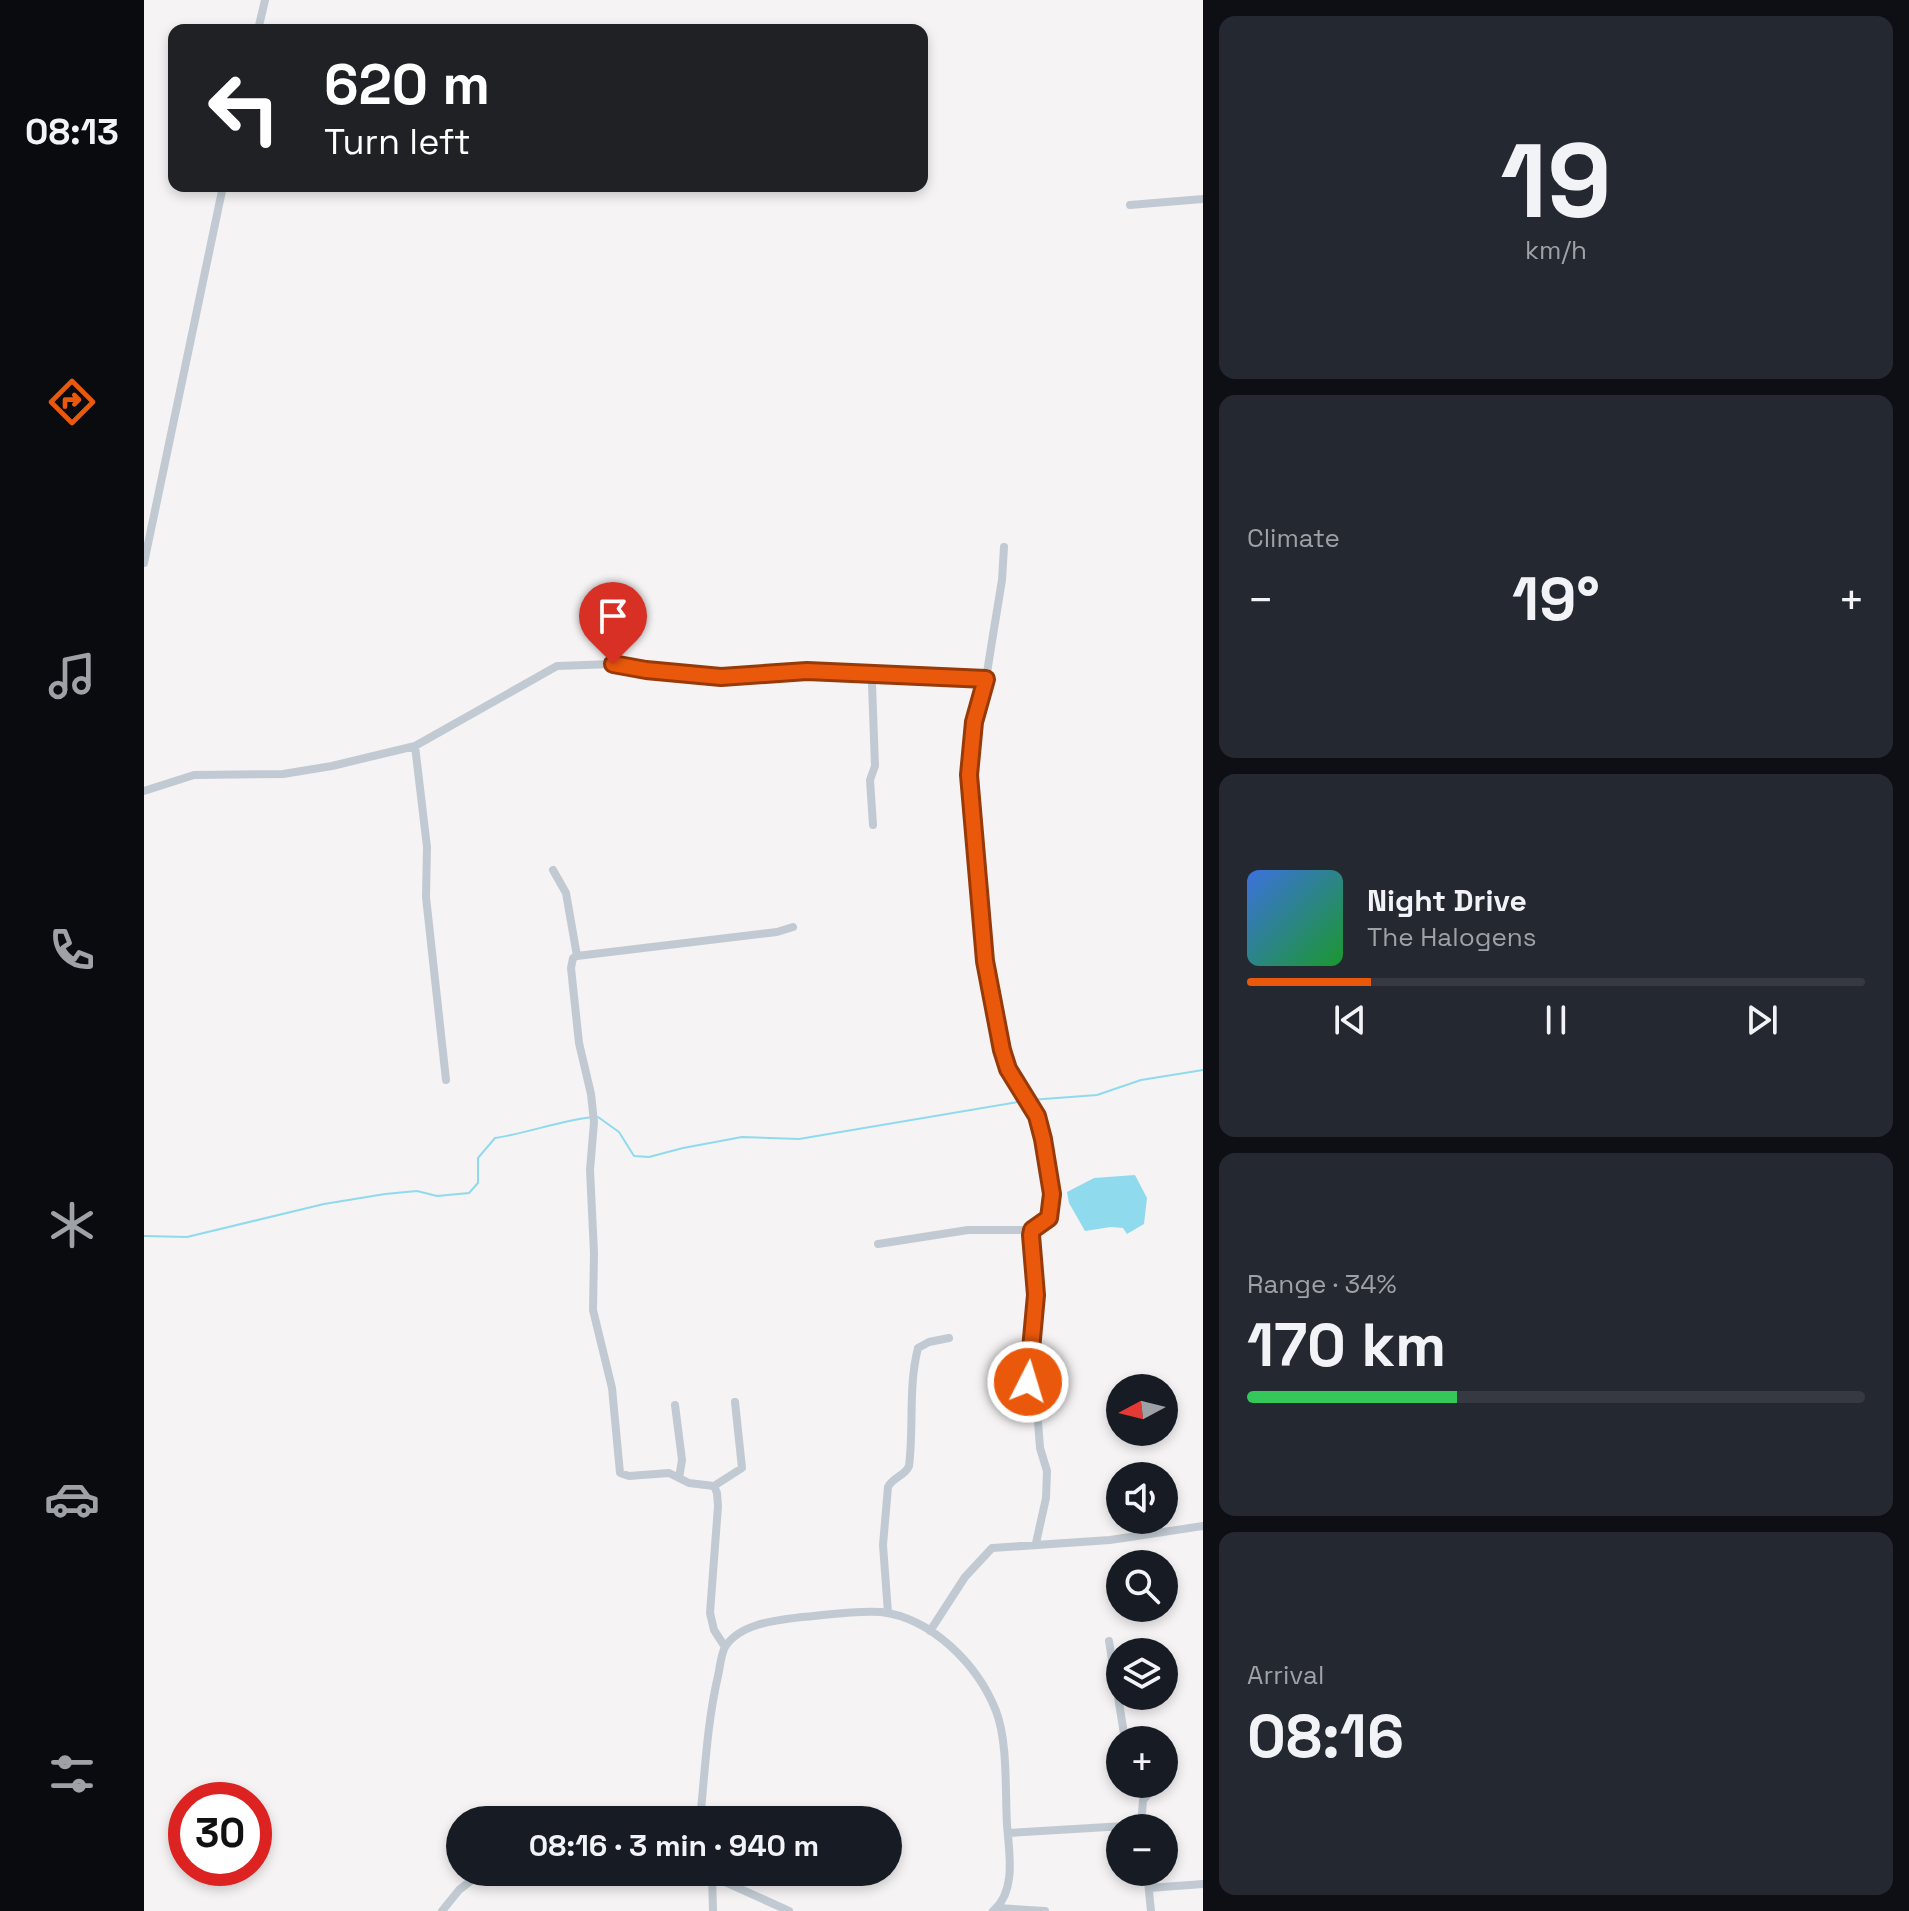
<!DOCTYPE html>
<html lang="en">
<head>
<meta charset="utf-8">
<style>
  body { margin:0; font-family:"Space Grotesk",sans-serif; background:#242831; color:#f1f3f6; height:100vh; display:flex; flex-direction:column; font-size:30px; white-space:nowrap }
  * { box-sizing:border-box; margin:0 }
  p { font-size:26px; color:#9ea1a6 }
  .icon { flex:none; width:44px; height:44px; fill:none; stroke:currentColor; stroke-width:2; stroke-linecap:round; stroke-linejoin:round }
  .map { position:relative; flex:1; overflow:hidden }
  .side { display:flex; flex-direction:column; gap:16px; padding:16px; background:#0d0f14; width:706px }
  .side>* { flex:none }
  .hud { position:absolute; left:24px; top:24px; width:760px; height:168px; border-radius:16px; box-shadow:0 4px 12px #0003; background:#202124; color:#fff; overflow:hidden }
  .needle { width:52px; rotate:263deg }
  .controls { position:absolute; left:962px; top:1374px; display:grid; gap:16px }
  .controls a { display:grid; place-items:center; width:72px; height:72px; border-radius:50%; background:#171b24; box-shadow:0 4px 12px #0003; font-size:40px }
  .speed { position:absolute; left:24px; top:1782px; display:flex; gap:16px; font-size:40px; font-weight:700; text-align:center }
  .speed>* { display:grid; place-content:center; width:104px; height:104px; border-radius:50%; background:#171b24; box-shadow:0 4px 12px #0003; line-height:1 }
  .speed .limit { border:12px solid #d22; background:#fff; color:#111 }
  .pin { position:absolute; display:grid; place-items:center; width:68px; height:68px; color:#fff; margin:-82px -34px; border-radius:50% 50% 50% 0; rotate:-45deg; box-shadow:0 0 8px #0007 }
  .pin .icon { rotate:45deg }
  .me { position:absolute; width:88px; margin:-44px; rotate:5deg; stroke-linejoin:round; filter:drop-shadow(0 0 6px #0008) }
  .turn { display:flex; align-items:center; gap:28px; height:168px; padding:0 24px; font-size:36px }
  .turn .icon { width:104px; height:104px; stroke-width:2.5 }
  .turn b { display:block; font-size:56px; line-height:68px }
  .big { font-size:60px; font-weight:700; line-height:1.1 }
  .side .tile { flex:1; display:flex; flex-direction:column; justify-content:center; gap:12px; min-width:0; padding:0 28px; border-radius:16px; background:#242831 }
  .side .dial { align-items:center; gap:0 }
  .dial b { font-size:104px; line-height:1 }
  .song { display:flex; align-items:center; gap:24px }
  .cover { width:96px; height:96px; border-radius:12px; background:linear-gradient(135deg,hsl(220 70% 55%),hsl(130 70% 35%)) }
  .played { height:8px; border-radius:4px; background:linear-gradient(90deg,#ea580c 20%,#363941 20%) }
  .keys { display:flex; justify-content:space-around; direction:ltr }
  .heat { display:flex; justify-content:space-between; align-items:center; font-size:44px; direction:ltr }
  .charge { height:12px; border-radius:6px; background:linear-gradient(90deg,#34c759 34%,#363941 0) }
  .trip { position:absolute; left:302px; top:1806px; width:456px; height:80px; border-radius:40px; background:#171b24; box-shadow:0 4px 12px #0003; font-weight:700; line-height:80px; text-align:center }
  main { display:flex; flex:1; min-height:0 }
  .dock { display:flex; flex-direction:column; width:144px; justify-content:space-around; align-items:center; background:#090b0e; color:#9ea1a6 }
  .dock .icon { width:56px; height:56px }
  .dock .active { color:#ea580c }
  .dock b { font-size:36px; color:#f1f3f6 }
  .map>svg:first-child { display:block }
</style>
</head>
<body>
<main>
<nav class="dock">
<b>08:13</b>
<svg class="icon active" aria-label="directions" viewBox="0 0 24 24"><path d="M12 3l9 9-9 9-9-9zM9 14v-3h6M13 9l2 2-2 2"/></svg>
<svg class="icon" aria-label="music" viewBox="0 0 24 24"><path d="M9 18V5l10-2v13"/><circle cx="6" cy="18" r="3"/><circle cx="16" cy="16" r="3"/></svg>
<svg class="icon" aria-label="phone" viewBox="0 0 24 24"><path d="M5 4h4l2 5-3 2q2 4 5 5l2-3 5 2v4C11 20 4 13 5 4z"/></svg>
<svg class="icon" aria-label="climate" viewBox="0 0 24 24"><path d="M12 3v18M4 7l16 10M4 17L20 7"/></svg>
<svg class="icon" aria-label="car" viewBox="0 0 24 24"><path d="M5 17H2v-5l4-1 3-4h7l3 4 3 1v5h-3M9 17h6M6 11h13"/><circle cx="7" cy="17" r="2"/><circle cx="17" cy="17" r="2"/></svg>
<svg class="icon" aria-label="filters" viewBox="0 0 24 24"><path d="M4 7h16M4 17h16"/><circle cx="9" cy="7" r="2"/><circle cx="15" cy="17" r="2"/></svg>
</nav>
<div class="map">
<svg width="1059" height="1911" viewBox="0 0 1059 1911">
  <rect width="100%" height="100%" fill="#f5f3f3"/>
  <!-- water -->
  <path fill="#90daee" d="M 991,1175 L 1003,1198 L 1000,1224 L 983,1234 L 979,1228 L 967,1227 L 941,1231 L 925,1203 L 923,1192 L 950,1178 Z"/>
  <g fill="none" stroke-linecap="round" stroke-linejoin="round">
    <!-- stream -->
    <path stroke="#90daee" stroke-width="2" d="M 886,1100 L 953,1095 L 997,1080 L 1059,1070
      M 454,1117 L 475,1132 L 490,1156 L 505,1157 L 539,1148 L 598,1137 L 655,1139 L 880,1101
      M 0,1236 L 43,1237 L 180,1204 L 241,1194 L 273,1191 L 293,1196 L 325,1193 L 334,1183 L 334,1158 L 351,1138 C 384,1133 415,1121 448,1117"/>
    <!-- minor -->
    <path stroke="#c1cad2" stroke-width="8" d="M 114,30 L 121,0
      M 986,205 L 1059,199
      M 860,547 L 858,580 L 849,635 L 842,679 L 830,722 L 825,775 L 828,823 L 841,961 L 858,1050 L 864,1069 L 893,1116 L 899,1139 L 908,1194 L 905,1218 L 888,1230 L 886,1241 L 892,1295 L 883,1394 L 893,1408 L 896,1448 L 903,1471 L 902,1498 L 892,1543
      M 0,563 L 79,186
      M 462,597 L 469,664
      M 271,746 L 283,847 L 282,897 L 302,1080
      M 0,791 L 50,775 L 139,774 L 188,766 L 271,746 L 413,666 L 469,664 L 502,670 L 577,677 L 663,671 L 731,674
      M 729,825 L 726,780 L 731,766 L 728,684 L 731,674 L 842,679
      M 409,870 L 422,893 L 433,956
      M 734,1244 L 824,1230 L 888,1230
      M 591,1402 L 598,1468 L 570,1486 L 545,1483 L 525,1473 L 485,1476 L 476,1473 L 468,1388 L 449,1310 L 450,1253 L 446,1170 L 450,1122 L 447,1094 L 435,1043 L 427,968 L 429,958 L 433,956 L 633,932 L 649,927
      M 531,1405 L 538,1460 L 535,1478
      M 570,1486 L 573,1493 L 574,1506 L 566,1613 L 570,1630 L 581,1647
      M 744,1613 L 739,1545 L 744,1487 C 749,1477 761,1476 765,1466 C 770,1427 764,1387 774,1348 L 785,1342 L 805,1338
      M 786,1631 L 821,1577 L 848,1548 L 966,1540 L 1059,1526
      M 965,1641 L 981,1740
      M 556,1820 C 561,1772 563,1723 574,1676 C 576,1667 577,1654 581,1647 C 596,1623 634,1620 658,1617 C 684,1615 712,1610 737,1612 C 788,1618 834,1665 852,1711 C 864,1742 861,1791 863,1825 C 865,1852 873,1891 849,1911
      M 997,1827 L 999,1800 L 1013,1784
      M 864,1833 L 997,1825
      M 559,1872 L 645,1911
      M 1003,1872 L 1007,1911
      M 568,1876 L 569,1911
      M 1005,1888 L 1059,1884
      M 853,1908 L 901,1911
      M 298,1911 L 315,1890 L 338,1872"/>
  </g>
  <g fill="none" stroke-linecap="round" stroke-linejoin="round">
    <!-- route casing -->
    <g stroke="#983908" stroke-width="20">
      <path id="route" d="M 469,664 L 502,670 L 577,677 L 663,671 L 842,679 L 830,722 L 825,775 L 841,961 L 858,1050 L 864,1069 L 893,1116 L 899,1139 L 908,1194 L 905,1218 L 888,1230 L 887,1235 L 892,1295 L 884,1382"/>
    </g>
    <!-- route -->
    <use href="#route" stroke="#ea580c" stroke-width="14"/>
  </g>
</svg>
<div class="controls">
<a><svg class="needle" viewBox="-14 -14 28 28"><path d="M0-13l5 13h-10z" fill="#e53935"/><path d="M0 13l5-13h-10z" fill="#9ea1a6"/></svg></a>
<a><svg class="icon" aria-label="sound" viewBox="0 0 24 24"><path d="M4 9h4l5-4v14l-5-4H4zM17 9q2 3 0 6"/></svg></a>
<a><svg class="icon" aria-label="search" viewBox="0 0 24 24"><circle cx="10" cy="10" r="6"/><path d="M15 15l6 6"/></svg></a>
<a><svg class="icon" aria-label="layers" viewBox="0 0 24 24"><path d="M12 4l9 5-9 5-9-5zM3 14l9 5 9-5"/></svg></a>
<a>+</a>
<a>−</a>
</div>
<div class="speed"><div class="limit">30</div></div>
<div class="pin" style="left:469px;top:664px;background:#d93025"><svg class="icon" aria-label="arrive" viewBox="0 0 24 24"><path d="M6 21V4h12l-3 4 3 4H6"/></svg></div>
<svg class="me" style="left:884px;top:1382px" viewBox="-20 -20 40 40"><circle r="17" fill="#ea580c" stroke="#fff" stroke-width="3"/><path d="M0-11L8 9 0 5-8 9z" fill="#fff"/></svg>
<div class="trip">08:16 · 3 min · 940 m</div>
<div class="hud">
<div class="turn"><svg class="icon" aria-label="left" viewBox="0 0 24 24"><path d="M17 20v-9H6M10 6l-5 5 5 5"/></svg><div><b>620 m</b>Turn left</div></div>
</div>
</div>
<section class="side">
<div class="tile dial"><b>19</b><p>km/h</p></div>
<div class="tile"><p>Climate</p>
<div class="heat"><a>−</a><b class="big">19°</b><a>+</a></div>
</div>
<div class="tile">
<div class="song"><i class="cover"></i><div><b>Night Drive</b><p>The Halogens</p></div></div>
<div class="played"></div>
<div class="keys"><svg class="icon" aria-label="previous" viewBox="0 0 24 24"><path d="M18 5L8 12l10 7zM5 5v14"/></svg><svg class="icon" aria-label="pause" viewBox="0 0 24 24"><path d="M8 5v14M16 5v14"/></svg><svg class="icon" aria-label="next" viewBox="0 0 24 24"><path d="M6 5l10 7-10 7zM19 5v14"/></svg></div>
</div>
<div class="tile"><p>Range · 34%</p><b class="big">170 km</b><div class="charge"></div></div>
<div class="tile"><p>Arrival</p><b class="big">08:16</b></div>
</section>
</main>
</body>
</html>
